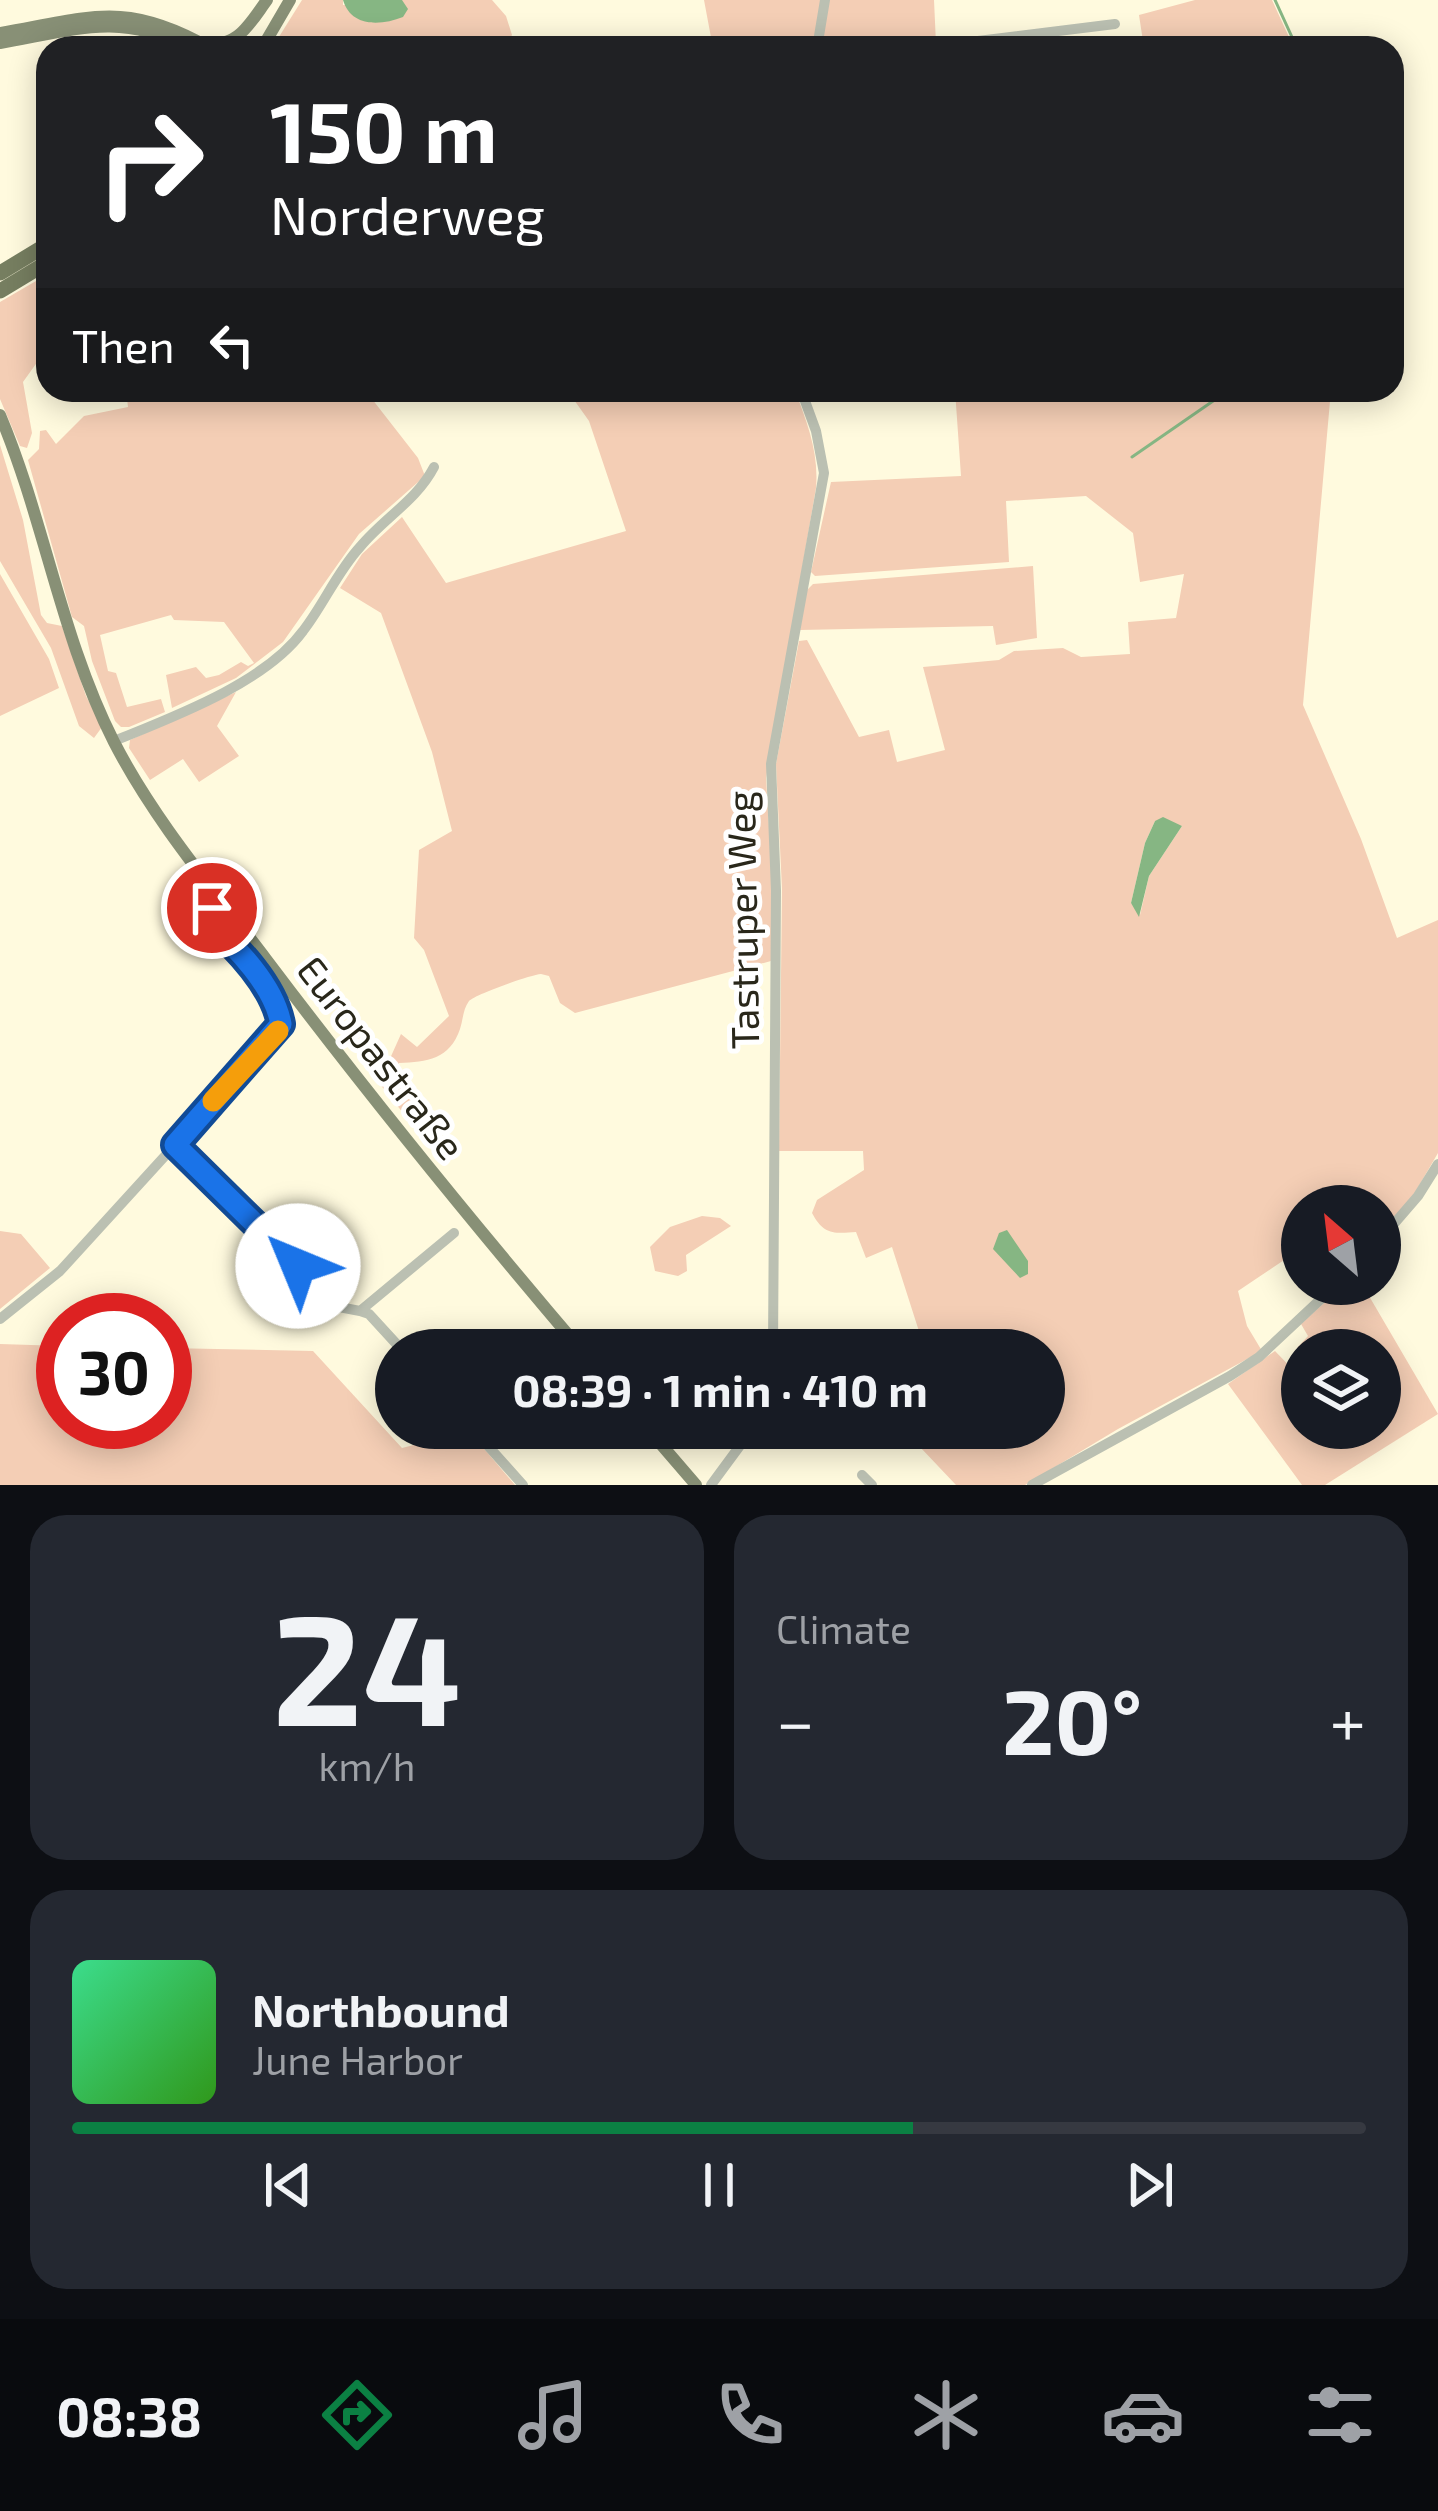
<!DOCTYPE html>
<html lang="en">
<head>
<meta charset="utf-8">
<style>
  body { margin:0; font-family:"Exo 2",sans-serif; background:#242831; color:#f1f3f6; height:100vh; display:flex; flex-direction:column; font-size:45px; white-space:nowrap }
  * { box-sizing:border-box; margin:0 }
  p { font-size:39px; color:#9ea1a6 }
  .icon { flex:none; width:66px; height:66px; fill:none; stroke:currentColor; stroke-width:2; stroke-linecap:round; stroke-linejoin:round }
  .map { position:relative; height:1485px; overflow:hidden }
  .details { display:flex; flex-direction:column; gap:30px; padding:30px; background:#0d0f14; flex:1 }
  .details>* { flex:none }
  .banner { position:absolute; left:36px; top:36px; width:1368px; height:366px; border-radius:36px; box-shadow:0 6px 30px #0003; background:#202124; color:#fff; overflow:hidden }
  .needle { width:78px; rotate:332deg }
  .controls { position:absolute; left:1281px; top:1185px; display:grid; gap:24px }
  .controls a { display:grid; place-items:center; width:120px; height:120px; border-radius:50%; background:#171b24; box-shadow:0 6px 30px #0003; font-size:60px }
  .speed { position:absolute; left:36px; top:1293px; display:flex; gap:24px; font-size:60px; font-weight:700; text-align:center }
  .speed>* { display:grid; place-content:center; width:156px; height:156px; border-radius:50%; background:#171b24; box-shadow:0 6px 30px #0003; line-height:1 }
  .speed .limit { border:18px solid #d22; background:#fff; color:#111 }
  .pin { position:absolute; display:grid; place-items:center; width:102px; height:102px; color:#fff; margin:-51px; border:6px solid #fff; border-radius:50%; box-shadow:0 3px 12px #0007 }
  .me { position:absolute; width:132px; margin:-66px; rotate:315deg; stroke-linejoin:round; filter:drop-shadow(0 0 9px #0008) }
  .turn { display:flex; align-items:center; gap:42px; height:252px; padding:0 36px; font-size:54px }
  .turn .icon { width:156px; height:156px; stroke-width:2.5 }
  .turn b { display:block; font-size:84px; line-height:102px }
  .then { display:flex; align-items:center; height:114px; padding:0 36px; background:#0003; gap:24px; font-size:45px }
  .big { font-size:90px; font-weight:700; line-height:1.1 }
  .details .tile { flex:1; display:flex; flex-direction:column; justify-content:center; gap:18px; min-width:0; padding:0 42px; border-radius:36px; background:#242831 }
  .details .dial { align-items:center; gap:0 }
  .dial b { font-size:156px; line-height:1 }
  .song { display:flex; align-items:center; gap:36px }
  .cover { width:144px; height:144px; border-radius:18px; background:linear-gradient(135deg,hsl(150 70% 55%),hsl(110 70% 35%)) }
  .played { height:12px; border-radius:6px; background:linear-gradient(90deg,#0b8043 65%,#363941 65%) }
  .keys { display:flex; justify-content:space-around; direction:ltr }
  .heat { display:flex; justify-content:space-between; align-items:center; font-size:66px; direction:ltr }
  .details .tiles { flex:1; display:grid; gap:30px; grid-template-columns:1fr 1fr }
  .tile:last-child { grid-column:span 2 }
  .trip { position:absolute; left:375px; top:1329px; width:690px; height:120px; border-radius:60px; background:#171b24; box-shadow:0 6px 30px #0003; font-weight:700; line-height:120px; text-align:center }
  .dock { display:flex; height:192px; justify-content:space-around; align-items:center; background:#090b0e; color:#9ea1a6 }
  .dock .icon { width:84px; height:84px }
  .dock .on { color:#0b8043 }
  .dock b { font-size:54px; color:#f1f3f6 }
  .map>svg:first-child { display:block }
</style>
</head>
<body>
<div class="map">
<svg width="1438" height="1485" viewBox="0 0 1438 1485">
  <rect width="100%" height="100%" fill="#fffade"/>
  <!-- green -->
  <path fill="#f4ceb5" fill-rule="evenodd" d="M 302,0 L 343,0 L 343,5 L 402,3 L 402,0 L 492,0 L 506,16 L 512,35 L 504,48 L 272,48 Z
    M 704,0 L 822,0 L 813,48 L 713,48 Z
    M 829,0 L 934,0 L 936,44 L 821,48 Z
    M 1195,0 L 1272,0 L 1294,48 L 1144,48 L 1139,15 Z
    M 48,274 L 48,347 L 23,382 L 32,433 L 27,448 L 20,446 L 0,399 L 0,302 Z
    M 126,390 L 365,390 L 418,458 L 425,476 L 359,534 L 283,642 L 236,678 L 172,708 L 166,675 L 196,667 L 206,678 L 219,675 L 241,662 L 248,666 L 254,663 L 224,622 L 174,620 L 171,615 L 100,635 L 108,671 L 116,673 L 127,707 L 161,699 L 165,712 L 129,727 L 121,727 L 115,721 L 92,661 L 84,626 L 72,617 L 28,460 L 39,449 L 40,431 L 46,430 L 56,444 L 84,416 L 128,407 Z
    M 567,390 L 616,390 L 625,397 L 641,390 L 795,390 C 807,423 819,452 816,488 L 766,778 L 773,892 L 771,961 L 575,1013 L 560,1003 L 549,976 L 541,974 C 530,975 476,994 469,1001 C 463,1009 463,1020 460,1029 C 450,1059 427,1062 399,1063 L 396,1070 L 430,1111 L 420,1134 L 379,1083 L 401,1034 L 417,1047 L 449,1016 L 424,950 L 414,938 L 419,850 L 452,831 L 432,752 L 381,613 L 340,588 L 362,554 L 402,517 L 446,583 L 626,531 L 589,421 Z
    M 955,390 L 1331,390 L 1303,705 L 1361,839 L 1397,938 L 1438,920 L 1438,1153 L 1410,1201 L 1380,1235 L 1380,1206 L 1302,1206 L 1302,1248 L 1238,1291 L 1247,1326 L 1262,1351 L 1118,1429 L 1025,1485 L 956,1485 L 902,1428 L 1044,1428 L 1044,1350 L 925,1350 L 892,1247 L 866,1258 L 856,1232 C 833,1234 823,1234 812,1213 L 817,1200 L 864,1170 L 863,1151 L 779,1151 L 782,889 L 776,764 L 799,641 L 807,640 L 859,737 L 889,730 L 897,762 L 945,750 L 923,667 L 999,660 L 1014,651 L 1063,648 L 1081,657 L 1130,654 L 1128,622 L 1176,618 L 1184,574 L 1140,582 L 1133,533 L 1086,496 L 1006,501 L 1009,562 L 815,576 L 811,572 L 831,482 L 961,476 ZM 1155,821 L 1182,826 L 1149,876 L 1140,915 L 1131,903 L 1145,843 Z
    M 0,445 L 23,520 L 41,615 L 47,623 L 62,626 L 86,696 L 102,727 L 94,738 L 79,726 L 51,648 L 0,561 Z
    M 1033,566 L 1037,638 L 996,645 L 993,626 L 800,630 L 806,591 L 813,584 Z
    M 0,574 L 49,659 L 59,688 L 0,716 Z
    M 236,692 L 217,726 L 239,756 L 199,782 L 183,759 L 150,780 L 129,748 L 130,740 Z
    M 702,1216 L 720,1218 L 731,1226 L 686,1255 L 687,1271 L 678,1276 L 655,1271 L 650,1247 L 670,1227 Z
    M 0,1231 L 21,1234 L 50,1268 L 0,1309 Z
    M 1345,1284 L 1362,1284 L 1438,1414 L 1325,1485 L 1302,1485 L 1228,1384 L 1275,1351 L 1302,1379 L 1302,1428 L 1380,1428 L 1380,1350 L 1302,1352 L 1297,1348 L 1308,1336 L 1301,1324 Z
    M 0,1344 L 63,1346 L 63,1422 L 165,1422 L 165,1348 L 313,1351 L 402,1448 L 469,1431 L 515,1485 L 0,1485 Z"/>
  <!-- water -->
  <path fill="#86b683" d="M 343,0 L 402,0 L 408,9 L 403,17 C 380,26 351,27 343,0 Z
    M 1163,817 L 1182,826 L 1149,876 L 1139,917 L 1131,903 L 1145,843 L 1155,821 Z
    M 1007,1230 L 1028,1261 L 1028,1274 L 1020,1278 L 993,1249 L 999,1233 Z"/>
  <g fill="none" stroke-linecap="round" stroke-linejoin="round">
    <!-- stream -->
    <path stroke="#86b683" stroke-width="3" d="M 1275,0 L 1297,48
      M 1132,457 L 1229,390"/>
    <!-- minor -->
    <path stroke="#bbc0b2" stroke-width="10" d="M 817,48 L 825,0
      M 921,48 L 1115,24
      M 114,741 C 173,717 265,683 303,631 C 324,604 337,572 360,547 C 384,518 417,500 434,467
      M 175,1145 L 339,1307 L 360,1311 L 454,1233
      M 1380,1240 L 1418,1196 L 1438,1164
      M 360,1311 L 369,1314 L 402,1350
      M 0,1319 L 60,1271 L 278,1032 C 289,1002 231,941 208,923 L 207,915 L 220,899
      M 773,1350 L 776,891 L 771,764 L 824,473 L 816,431 L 801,390
      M 472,1428 L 523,1485
      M 862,1475 L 872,1485
      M 711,1485 L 753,1428
      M 1032,1485 L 1230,1376 L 1259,1357 L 1337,1284"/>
    <!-- major -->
    <path stroke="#889076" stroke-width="12" d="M 0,33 C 91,17 126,0 210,48
      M 205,42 C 237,50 250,23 267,0
      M 0,43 C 66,32 123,10 184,48
      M 262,48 L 290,0
      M 0,415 C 45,522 61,638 114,742 C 154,820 213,889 266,959 C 367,1093 472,1222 581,1350
      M 647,1428 L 696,1485"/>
    <!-- highway -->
    <path stroke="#767e60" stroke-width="15" d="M 0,273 L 48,244
      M 0,291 L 48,262"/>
  </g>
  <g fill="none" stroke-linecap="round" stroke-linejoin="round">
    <!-- route casing -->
    <g stroke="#114b97" stroke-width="30">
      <path id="route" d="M 212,908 L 208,923 C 237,947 274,986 281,1024 L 175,1145 L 298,1266"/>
    </g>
    <!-- route -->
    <use href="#route" stroke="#1a73e8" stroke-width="21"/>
    <!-- slow -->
    <path stroke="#f59e0b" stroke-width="21" d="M 213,1101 L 278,1031"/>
  </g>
  <g text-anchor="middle" stroke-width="10" stroke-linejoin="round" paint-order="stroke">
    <!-- street labels -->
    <g font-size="39" fill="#29271a" stroke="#fff">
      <text transform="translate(743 920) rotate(-91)" y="14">Tastruper Weg</text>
      <text transform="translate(381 1058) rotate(52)" y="14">Europastraße</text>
    </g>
  </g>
</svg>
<div class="controls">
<a><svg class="needle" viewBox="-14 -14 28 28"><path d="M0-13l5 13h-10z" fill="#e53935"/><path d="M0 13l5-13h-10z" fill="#9ea1a6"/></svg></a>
<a><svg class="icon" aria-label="layers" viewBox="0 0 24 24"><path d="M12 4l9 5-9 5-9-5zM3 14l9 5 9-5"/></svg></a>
</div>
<div class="speed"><div class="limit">30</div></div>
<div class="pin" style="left:212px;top:908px;background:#d93025"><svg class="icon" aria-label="arrive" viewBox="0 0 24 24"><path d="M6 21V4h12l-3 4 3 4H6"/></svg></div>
<svg class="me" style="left:298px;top:1266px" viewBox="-20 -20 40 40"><circle r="19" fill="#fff"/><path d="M0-13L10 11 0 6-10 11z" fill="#1a73e8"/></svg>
<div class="trip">08:39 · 1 min · 410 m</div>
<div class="banner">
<div class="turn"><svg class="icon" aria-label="right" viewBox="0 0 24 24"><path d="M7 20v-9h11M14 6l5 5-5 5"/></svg><div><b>150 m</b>Norderweg</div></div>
<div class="then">Then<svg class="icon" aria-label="left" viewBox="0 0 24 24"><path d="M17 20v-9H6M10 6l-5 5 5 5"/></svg></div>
</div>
</div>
<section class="details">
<div class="tiles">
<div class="tile dial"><b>24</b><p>km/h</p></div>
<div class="tile"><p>Climate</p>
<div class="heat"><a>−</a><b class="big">20°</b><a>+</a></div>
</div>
<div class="tile">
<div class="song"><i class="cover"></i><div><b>Northbound</b><p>June Harbor</p></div></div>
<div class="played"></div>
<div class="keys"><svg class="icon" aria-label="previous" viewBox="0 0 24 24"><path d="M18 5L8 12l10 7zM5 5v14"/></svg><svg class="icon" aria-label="pause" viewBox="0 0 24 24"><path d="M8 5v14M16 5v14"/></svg><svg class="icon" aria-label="next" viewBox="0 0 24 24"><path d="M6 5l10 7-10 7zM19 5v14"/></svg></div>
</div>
</div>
</section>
<nav class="dock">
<b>08:38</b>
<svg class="icon on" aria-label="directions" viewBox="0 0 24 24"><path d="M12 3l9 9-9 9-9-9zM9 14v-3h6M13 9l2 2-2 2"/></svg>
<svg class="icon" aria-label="music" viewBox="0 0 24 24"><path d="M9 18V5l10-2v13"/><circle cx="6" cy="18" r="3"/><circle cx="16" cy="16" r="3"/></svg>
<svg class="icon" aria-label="phone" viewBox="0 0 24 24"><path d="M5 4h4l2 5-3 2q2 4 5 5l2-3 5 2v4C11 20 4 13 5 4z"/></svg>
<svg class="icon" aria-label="climate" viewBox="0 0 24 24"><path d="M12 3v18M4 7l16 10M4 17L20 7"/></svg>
<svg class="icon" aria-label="car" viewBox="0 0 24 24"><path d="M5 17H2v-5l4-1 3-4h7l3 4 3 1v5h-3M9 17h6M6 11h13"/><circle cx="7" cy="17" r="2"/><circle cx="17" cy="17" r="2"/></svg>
<svg class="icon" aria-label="filters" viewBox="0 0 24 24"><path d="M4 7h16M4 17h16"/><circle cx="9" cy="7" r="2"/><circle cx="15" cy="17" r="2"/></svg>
</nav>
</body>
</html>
